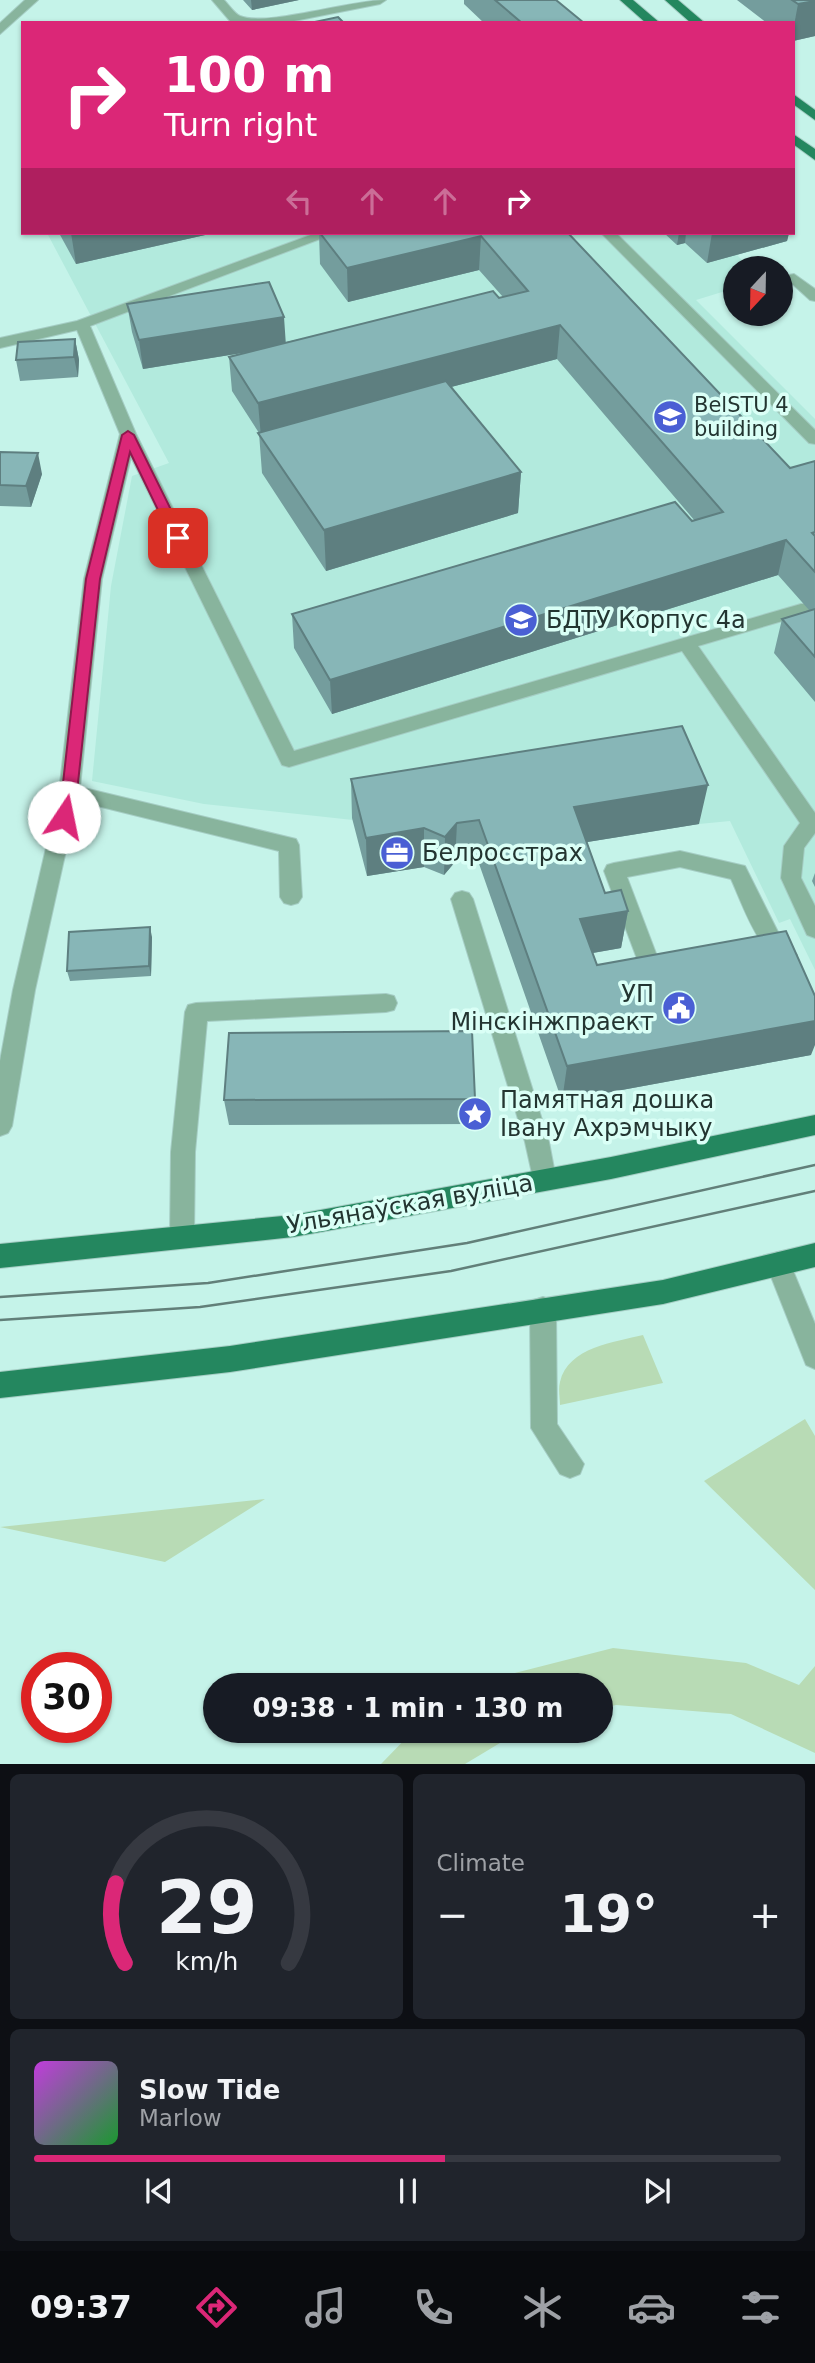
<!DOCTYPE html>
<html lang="en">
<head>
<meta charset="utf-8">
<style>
  body { margin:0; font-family:"DejaVu Sans",sans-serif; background:#20242c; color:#f1f3f6; height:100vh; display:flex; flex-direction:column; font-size:26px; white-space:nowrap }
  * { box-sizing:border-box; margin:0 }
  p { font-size:23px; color:#9ea1a6 }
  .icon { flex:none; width:38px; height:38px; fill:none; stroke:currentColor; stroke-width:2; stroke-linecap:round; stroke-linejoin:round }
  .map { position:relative; height:1764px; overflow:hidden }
  .side { display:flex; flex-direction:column; gap:10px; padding:10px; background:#0d0f14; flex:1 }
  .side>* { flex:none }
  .top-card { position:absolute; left:21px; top:21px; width:774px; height:214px; border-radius:0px; box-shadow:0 2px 5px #0004; background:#db2777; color:#fff; overflow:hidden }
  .needle { width:46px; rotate:202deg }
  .controls { position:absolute; left:723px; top:256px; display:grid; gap:14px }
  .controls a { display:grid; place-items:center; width:70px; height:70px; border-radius:50%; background:#171b24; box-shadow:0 2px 5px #0004; font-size:35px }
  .speed { position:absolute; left:21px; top:1652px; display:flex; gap:14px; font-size:35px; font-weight:700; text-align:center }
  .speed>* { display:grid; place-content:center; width:91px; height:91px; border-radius:50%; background:#171b24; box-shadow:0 2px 5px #0004; line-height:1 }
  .speed .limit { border:10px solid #d22; background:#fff; color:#111 }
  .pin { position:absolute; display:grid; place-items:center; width:60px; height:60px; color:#fff; margin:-30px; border-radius:14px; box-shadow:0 4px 10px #0006 }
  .me { position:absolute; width:77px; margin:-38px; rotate:11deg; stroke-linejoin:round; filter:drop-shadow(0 0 5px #0008) }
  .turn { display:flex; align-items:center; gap:24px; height:147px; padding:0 28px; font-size:32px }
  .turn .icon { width:91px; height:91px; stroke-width:2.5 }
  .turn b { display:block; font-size:49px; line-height:60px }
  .lanes { display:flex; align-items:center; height:66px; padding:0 28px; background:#0003; justify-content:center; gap:35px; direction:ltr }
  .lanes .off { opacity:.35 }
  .big { font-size:52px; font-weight:700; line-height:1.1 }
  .side .tile { flex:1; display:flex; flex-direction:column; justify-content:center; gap:10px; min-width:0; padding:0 24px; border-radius:10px; background:#20242c }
  .side .dial { align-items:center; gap:0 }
  .dial svg { height:182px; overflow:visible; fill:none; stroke:#363941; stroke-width:7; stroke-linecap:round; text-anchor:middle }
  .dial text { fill:#f1f3f6; stroke:none }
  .song { display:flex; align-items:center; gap:21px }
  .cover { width:84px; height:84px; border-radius:10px; background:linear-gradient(135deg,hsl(290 70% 55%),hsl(130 70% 35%)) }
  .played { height:7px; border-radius:4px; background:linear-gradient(90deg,#db2777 55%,#363941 55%) }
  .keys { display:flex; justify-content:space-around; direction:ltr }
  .heat { display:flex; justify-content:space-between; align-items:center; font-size:38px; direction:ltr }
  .side .tiles { flex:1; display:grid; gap:10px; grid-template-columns:1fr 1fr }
  .tile:last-child { grid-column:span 2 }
  .trip { position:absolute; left:203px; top:1673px; width:410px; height:70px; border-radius:35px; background:#171b24; box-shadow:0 2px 5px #0004; font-weight:700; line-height:70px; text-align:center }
  .tabs { display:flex; height:112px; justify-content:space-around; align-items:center; background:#090b0e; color:#9ea1a6 }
  .tabs .icon { width:49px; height:49px }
  .tabs .on { color:#db2777 }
  .tabs b { font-size:32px; color:#f1f3f6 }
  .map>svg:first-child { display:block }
</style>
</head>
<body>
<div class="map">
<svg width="815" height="1765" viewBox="0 0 815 1765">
  <rect width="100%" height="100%" fill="#c5f3e9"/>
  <!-- built -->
  <path fill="#b2eadd" d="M 47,233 L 777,233 L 787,241 L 737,255 L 750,268 L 735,268 L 735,288 L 696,300 L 815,419 L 815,970 L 790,919 L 779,923 L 730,821 L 699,824 L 353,820 L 204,804 L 92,781 L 111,586 L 132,476 L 169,463 Z"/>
  <!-- green -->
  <path fill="#b8dbb5" d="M 643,1335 L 663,1383 L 560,1405 C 560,1398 558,1389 560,1382 C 568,1347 615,1342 643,1335 Z
    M 805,1419 L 815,1436 L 815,1590 L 704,1481 Z
    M 265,1499 L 165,1562 L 0,1527 Z
    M 613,1648 L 746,1663 L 799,1685 L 815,1666 L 815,1753 L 731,1714 L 616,1705 L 600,1709 L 600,1685 L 484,1685 L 495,1678 Z
    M 413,1731 L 520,1731 L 465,1764 L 381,1764 Z"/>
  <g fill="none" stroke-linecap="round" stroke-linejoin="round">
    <!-- minor casing -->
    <g stroke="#a5cdc4" stroke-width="2">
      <path id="minor" d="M 25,0 L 38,0 L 0,34 L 0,23 Z
        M 212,0 L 224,0 C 229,5 234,13 240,16 C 266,27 350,0 386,0 L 380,4 L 284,23 L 230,21 Z
        M 316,233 L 336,233 L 90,326 L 136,434 L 294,751 L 801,604 L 813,604 L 813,612 L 698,646 L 815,813 L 815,833 L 804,848 L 801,878 L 815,906 L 815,938 L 807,935 L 781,878 L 784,846 L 800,823 L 682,651 L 289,767 L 282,765 L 131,457 L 102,579 L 80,787 L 296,839 L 299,845 L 302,897 L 298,903 L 291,905 L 284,903 L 280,897 L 279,851 L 77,801 L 35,990 L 12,1126 L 8,1133 L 0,1136 L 0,1061 L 13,990 L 59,792 L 84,579 L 120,434 L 77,330 L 0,348 L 0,338 L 77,321 Z
        M 601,233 L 616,233 L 815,430 L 815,444 L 809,443 Z
        M 794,274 L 815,289 L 815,301 L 810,300 L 789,281 L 787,278 L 789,275 Z
        M 680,851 L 745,866 L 781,938 L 797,955 L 794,961 C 764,971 741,900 731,879 L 680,867 L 627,877 L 657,956 L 667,954 L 675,957 L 678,963 L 675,969 C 664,973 653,976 642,972 L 604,871 L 607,865 L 614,863 Z
        M 462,891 L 469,893 L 473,899 L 549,1142 L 556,1179 L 553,1187 L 544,1190 L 535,1187 L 525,1142 L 451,899 L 455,893 Z
        M 386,994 L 394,996 L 397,1003 L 394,1010 L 386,1012 L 207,1021 L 195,1152 L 194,1237 L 191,1245 L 182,1248 L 173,1245 L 170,1237 L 171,1152 L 185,1012 L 188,1005 L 196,1003 Z
        M 778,1252 L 787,1256 L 815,1324 L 815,1369 L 806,1365 L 766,1264 L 769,1256 Z
        M 543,1297 L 552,1300 L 556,1309 L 557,1424 L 584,1464 L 580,1474 L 570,1478 L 560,1474 L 531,1428 L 530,1309 L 534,1300 Z"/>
    </g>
    <!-- major casing -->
    <g stroke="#a5cdc4" stroke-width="2">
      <path id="major" d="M 620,0 L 633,0 L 660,23 L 646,23 Z
        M 665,0 L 678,0 L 705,23 L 691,23 Z
        M 793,94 L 815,110 L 815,120 L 793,104 Z
        M 793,134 L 815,149 L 815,160 L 793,144 Z
        M 815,1115 L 815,1135 L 611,1179 L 293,1237 L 0,1268 L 0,1244 L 293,1215 L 611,1157 Z
        M 815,1243 L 815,1267 L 663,1304 L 230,1372 L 0,1398 L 0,1372 L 230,1346 L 663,1280 Z"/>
    </g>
    <!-- minor -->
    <use href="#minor" fill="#88b49d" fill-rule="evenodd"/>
    <!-- major -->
    <use href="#major" fill="#24875f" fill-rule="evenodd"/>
    <!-- tram -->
    <path stroke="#627f79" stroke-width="2.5" d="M 0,1297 L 208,1283 L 467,1243 L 815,1165
      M 0,1320 L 200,1307 L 451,1271 L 815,1191"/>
  </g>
  <!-- wall -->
  <path fill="#749d9d" d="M 243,0 L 299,0 L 252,10 Z
    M 464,0 L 556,0 L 584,23 L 484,23 L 464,4 Z
    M 737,0 L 815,0 L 815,36 L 793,41 L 793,23 L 767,23 Z
    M 59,233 L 214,233 L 76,264 Z
    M 319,233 L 568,233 L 790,468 L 815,461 L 815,702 L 774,653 L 782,619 L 809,610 L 778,575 L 332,714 L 294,648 L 292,614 L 695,521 L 557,359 L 451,387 L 521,472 L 518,513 L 326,571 L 262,473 L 259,433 L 232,391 L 229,357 L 248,352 L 143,369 L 132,332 L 127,304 L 286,342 L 503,297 L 479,270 L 348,302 L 320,264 Z
    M 664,233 L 789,233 L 787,241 L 707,263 L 685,243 L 677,245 Z
    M 75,339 L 79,360 L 78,377 L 20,381 L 16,360 Z
    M 0,452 L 42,474 L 31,507 L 0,506 Z
    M 351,779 L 699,824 L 587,842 L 605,893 L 628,911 L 621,948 L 593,953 L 597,965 L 811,1055 L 562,1101 L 477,858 L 455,862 L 444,875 L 424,867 L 367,876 L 352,818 Z
    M 815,873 L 815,887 L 812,881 Z
    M 152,937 L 151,976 L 70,981 L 67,971 Z
    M 475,1099 L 473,1124 L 229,1125 L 224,1100 Z"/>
  <!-- shaded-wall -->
  <path fill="#5e7f80" d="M 251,0 L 299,0 L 252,10 Z
    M 815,1 L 815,36 L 793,41 L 793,31 L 798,4 Z
    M 71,233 L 214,233 L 76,264 Z
    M 679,233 L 686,233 L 685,243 L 677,245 Z
    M 712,233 L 789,233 L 787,241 L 707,263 Z
    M 481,236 L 479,270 L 348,302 L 347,268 Z
    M 284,317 L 286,346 L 143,369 L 139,340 Z
    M 560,325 L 557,359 L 261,437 L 258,403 Z
    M 75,339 L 79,360 L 78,377 L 74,357 Z
    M 38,453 L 42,474 L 31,507 L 26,486 Z
    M 521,472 L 518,513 L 326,571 L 324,530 Z
    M 786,540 L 778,575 L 332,714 L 330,680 Z
    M 708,785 L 699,824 L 569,845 L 574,807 Z
    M 457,823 L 455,862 L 444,875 L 445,837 Z
    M 424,828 L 424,867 L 367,876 L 366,838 Z
    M 628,911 L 621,948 L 575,956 L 580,919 Z
    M 150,927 L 152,937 L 151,976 L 149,966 Z
    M 815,1021 L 815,1045 L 811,1055 L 562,1101 L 567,1066 Z"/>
  <!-- building -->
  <path fill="#87b6b7" stroke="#5e7f80" stroke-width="2" d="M 495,0 L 556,0 L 584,23 L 522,23 Z
    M 792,0 L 815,0 L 815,1 L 798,4 Z
    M 338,17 L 344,23 L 310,23 Z
    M 320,233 L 568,233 L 790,468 L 815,461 L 815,532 L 812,533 L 815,536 L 815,572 L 786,540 L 330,680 L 292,614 L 675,502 L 692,521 L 723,512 L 560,325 L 258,403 L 229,357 L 493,291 L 499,298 L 528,291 L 481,236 L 347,268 Z
    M 269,282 L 284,317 L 139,340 L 127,304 Z
    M 75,339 L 74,357 L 16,360 L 18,342 Z
    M 446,381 L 521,472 L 324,530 L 258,433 Z
    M 0,452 L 38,453 L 26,486 L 0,485 Z
    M 815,609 L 815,657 L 782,619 Z
    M 682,726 L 708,785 L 574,807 L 605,893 L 621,890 L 628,911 L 580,919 L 597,965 L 786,931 L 815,996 L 815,1021 L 567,1066 L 479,820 L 457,823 L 445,837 L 424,828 L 366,838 L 351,779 Z
    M 150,927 L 149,966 L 67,971 L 69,932 Z
    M 472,1031 L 475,1099 L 224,1100 L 229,1033 Z"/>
  <!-- route -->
  <path fill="#db2777" stroke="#8e194d" stroke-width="2" d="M 128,431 L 134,435 L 185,538 L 178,542 L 173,541 L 130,452 L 100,579 L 77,792 L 71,817 L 64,822 L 56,817 L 62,792 L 86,579 L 122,435 Z"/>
  <!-- icons -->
  <defs>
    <g id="university-disc" transform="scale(1.75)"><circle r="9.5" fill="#4a5fd4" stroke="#dafff6"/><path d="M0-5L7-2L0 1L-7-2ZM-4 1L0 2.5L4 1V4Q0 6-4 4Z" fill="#fff"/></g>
    <g id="office-disc" transform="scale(1.75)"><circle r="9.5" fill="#4a5fd4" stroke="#dafff6"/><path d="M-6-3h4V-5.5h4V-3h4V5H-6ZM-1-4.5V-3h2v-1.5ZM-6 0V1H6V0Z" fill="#fff"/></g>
    <g id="civic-disc" transform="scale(1.75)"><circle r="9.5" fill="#4a5fd4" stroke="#dafff6"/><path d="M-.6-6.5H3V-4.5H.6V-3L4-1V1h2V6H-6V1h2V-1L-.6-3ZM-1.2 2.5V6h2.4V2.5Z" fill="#fff"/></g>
    <g id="sight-disc" transform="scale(1.75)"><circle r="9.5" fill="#4a5fd4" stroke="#dafff6"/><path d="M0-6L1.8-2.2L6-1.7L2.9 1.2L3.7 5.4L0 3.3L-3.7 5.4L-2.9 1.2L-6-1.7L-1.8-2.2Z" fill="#fff"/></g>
  </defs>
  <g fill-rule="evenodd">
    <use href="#university-disc" x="670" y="417"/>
    <use href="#university-disc" x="521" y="620"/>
    <use href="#office-disc" x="397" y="853"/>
    <use href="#civic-disc" x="679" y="1008"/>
    <use href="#sight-disc" x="475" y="1114"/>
  </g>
  <g text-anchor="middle" stroke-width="7" stroke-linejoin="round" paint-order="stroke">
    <!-- far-poi labels -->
    <g font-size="21" fill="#233531" stroke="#dafff6" text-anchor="start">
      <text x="694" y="412">BelSTU 4<tspan x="694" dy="24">building</tspan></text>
    </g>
    <!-- poi labels -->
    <g font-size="24" fill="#233531" stroke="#dafff6" text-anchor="start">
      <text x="546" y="628">БДТУ Корпус 4а</text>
      <text x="422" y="861">Белросстрах</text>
      <text x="654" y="1002" text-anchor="end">УП<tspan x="654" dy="28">Мінскінжпраект</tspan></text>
      <text x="500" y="1108">Памятная дошка<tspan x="500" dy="28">Івану Ахрэмчыку</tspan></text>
    </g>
    <!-- street labels -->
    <g font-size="24" fill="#233531" stroke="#dafff6">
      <text transform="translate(410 1204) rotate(-10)" y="8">Ульянаўская вуліца</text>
    </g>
  </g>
</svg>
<div class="controls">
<a><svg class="needle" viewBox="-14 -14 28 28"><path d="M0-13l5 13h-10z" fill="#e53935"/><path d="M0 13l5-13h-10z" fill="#9ea1a6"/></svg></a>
</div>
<div class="speed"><div class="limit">30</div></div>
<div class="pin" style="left:178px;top:538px;background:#d93025"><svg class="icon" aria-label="arrive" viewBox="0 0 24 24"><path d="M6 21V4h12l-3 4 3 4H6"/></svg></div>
<svg class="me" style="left:64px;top:817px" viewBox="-20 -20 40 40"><circle r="19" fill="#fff"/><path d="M0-13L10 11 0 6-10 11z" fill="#db2777"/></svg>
<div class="trip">09:38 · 1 min · 130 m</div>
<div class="top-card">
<div class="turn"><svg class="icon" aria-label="right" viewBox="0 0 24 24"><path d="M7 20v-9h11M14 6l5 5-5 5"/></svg><div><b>100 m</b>Turn right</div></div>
<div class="lanes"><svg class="icon off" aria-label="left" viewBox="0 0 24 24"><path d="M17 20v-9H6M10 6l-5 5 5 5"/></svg><svg class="icon off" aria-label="ahead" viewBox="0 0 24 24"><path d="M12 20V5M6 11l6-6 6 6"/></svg><svg class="icon off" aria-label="ahead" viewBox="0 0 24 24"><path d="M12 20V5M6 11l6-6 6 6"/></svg><svg class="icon" aria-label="right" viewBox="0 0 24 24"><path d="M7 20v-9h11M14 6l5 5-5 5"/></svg></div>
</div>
</div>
<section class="side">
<div class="tiles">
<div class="tile dial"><svg viewBox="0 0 100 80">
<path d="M14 69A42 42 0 1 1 86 69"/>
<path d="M14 69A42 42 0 0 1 10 34" stroke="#db2777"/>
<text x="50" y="56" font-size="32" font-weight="700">29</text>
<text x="50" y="72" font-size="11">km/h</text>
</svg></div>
<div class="tile"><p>Climate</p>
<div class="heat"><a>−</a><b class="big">19°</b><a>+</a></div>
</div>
<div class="tile">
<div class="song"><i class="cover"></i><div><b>Slow Tide</b><p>Marlow</p></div></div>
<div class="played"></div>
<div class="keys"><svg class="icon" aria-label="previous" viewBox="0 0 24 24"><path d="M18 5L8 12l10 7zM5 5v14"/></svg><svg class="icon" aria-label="pause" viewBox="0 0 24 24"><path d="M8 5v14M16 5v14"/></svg><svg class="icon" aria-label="next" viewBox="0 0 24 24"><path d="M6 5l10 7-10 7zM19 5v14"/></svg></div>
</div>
</div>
</section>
<nav class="tabs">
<b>09:37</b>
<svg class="icon on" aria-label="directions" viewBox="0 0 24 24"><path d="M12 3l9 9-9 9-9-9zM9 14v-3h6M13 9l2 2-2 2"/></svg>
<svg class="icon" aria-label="music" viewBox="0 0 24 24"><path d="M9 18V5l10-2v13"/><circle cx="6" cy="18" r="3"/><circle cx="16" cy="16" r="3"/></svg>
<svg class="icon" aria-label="phone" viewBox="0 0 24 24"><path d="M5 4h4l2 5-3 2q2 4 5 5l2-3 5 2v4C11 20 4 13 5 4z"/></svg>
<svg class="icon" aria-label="climate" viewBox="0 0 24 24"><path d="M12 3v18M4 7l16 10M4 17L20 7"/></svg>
<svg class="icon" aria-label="car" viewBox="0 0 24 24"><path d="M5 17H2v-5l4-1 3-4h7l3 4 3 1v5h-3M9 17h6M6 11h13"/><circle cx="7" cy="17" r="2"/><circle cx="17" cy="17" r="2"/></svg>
<svg class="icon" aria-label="filters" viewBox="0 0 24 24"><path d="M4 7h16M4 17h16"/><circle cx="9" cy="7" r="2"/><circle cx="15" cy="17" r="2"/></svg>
</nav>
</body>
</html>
